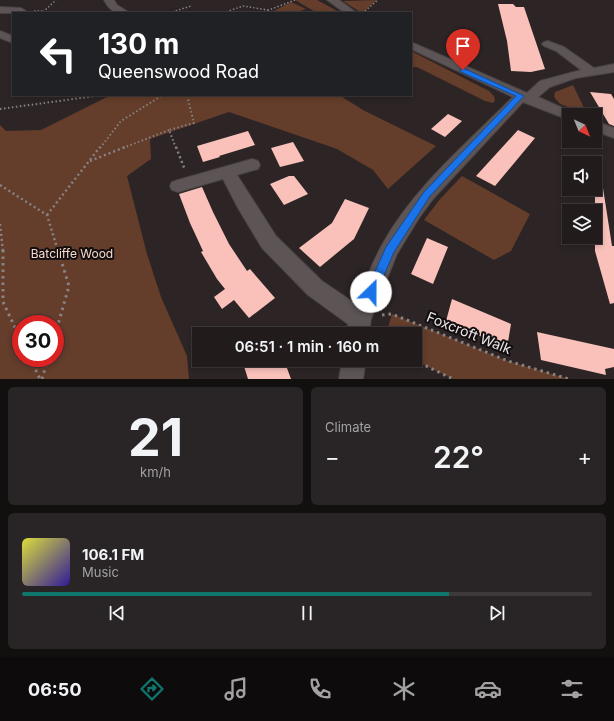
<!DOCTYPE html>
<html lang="en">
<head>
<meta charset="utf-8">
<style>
  body { margin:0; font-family:Inter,sans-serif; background:#292425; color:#f1f3f6; height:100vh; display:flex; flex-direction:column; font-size:15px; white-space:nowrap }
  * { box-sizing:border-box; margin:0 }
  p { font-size:13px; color:#a2a1a3 }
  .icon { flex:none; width:22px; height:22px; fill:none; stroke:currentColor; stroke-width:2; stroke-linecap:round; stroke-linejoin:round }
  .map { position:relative; height:379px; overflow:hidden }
  .sheet { display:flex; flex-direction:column; gap:8px; padding:8px; background:#120f0f; flex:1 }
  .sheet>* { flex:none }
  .banner { position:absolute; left:12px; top:12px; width:400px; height:84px; border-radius:0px; box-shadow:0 2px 6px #0003,0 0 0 1px #3e393b; background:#202124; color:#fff; overflow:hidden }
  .needle { width:26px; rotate:137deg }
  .fabs { position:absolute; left:562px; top:108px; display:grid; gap:8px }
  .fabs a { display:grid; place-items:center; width:40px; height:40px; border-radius:0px; background:#211b1c; box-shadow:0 2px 6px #0003,0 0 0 1px #3e393b; font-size:20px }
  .speed { position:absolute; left:12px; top:315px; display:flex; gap:8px; font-size:20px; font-weight:700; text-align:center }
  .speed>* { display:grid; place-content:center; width:52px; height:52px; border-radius:50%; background:#211b1c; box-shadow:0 2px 6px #0003,0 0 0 1px #3e393b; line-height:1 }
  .speed .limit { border:6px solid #d22; background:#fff; color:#111 }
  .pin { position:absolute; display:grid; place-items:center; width:34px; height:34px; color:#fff; margin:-41px -17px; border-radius:50% 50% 50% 0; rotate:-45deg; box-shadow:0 0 4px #0007 }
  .pin .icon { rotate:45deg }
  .me { position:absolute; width:44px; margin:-22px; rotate:23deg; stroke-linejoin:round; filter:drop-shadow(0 0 3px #0008) }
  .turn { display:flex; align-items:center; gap:14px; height:84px; padding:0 20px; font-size:18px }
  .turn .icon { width:52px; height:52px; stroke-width:2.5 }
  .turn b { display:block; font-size:28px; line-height:34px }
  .big { font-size:30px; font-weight:600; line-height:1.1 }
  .sheet .card { flex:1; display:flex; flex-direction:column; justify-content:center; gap:6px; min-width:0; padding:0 14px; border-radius:6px; background:#292425 }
  .sheet .dial { align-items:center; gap:0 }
  .dial b { font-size:52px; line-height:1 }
  .song { display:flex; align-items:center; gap:12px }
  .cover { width:48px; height:48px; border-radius:6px; background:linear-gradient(135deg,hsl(60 70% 55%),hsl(250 70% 35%)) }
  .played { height:4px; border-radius:2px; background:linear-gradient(90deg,#0f766e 75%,#3e393b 75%) }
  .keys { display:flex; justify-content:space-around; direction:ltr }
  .heat { display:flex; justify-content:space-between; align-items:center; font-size:22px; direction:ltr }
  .sheet .tiles { flex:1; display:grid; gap:8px; grid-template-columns:1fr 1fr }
  .card:last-child { grid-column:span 2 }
  .trip { position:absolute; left:192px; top:327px; width:230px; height:40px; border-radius:0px; background:#211b1c; box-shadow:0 2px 6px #0003,0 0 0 1px #3e393b; font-weight:600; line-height:40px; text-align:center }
  .menu { display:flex; height:64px; justify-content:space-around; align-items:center; background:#0d0b0b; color:#a2a1a3 }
  .menu .icon { width:28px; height:28px }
  .menu .on { color:#0f766e }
  .menu b { font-size:18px; color:#f1f3f6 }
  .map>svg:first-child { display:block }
</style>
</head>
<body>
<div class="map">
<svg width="614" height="379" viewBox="0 0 614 379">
  <rect width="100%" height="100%" fill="#2c2425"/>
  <!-- green -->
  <path fill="#643d2b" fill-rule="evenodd" d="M 295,0 L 317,0 L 341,13 L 317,13 Z
    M 377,0 L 363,12 L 360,12 L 343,1 Z
    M 291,2 L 306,9 L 295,13 L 270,13 Z
    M 411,51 L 489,91 L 494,96 L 495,100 L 493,103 L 485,101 L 417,67 L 411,67 Z
    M 573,85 L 587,114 L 560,104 L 554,97 L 555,92 Z
    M 111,95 L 339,95 L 363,110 L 436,146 L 388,189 L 373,170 L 337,149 L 229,112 L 150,139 L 151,159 L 127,176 L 147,254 L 161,297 L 187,356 L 189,379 L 0,379 L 0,125 L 6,131 L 41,130 ZM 21,324 L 55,324 L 55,358 L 21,358 Z
    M 462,176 L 530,214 L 511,251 L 494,260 L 424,220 L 440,199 Z
    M 392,314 L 508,361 L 569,379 L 453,379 L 414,360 L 415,334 L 386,334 Z"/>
  <!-- building -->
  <path fill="#f9c1ba" d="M 498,4 L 513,4 L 516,7 L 524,7 L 545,69 L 531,72 L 511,71 L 507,41 Z
    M 590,92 L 611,94 L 614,99 L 614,126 L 609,124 Z
    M 448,114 L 462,121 L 445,137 L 431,129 Z
    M 518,130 L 535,138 L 495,186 L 476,176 Z
    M 248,131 L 255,145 L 219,156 L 220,157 L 203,162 L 197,146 Z
    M 293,142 L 304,161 L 280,167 L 271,148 Z
    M 289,176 L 294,176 L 308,194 L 284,205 L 270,184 Z
    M 202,187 L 213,212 L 229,244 L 247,271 L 250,269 L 275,298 L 249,318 L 234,300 L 222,309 L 214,297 L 225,289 L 217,279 L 201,252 L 203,251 L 190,223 L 179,194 Z
    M 595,188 L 603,188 L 612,246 L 614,246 L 614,303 L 610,304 L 595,251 Z
    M 345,199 L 369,208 L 354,239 L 320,267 L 299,248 L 332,223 Z
    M 427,238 L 448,247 L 433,284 L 411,274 Z
    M 452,299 L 511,324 L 507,348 L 446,321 Z
    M 537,332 L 614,349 L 614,367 L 605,369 L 606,375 L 541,360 Z
    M 242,360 L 284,360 L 291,379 L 248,379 Z"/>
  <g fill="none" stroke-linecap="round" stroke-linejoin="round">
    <!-- street casing -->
    <g stroke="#484142" stroke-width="2">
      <path id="street" d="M 104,0 L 114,0 L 117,5 L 130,13 C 116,13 111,13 104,0 Z
        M 327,0 L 339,0 L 357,13 L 345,13 Z
        M 0,7 L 21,8 L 26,11 L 25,13 L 0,13 Z
        M 0,31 L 13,36 L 13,43 L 0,38 Z
        M 548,41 L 564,47 L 594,68 L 614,64 L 614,72 L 576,78 L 550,87 L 538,97 L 574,113 L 575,115 L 569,115 L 569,120 L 523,102 L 433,199 L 419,218 L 397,254 L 371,319 L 369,334 L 347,334 L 348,324 L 308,295 L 262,248 L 238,208 L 223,179 L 178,192 L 172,190 L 170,186 L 172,182 L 178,180 L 252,159 L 258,161 L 260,165 L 258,169 L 237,175 L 276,236 L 322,281 L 356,304 C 364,284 372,263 382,245 C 413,188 468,142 513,97 L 411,49 L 411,42 L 527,93 L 540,81 L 581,70 L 556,51 L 544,46 L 542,44 L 544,42 Z
        M 595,121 L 614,128 L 614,138 L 595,131 Z
        M 342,360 L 366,360 L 363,379 L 339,379 Z"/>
    </g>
    <!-- path-far3 -->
    <path stroke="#888282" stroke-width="1.5" stroke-dasharray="1.5 2" stroke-linecap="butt" d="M 34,11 L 44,11
      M 365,11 L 378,0
      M 43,12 L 56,0
      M 169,13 L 191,6
      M 223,13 L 243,6 L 268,10
      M 261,13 L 295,0"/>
    <!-- path-far2 -->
    <path stroke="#888282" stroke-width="2" stroke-dasharray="1.5 2.5" stroke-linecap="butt" d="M 0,109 L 103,95
      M 100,148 L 121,121 L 163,95
      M 123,148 L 169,130
      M 176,148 L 169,130 L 194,123 L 187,95"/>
    <!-- path-far1 -->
    <path stroke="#888282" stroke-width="2.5" stroke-dasharray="2 3" stroke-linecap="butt" d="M 176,147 L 185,170
      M 90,161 L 125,147
      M 0,185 L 47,215 L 58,251
      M 47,215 L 100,147
      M 0,224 L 3,251"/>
    <!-- path -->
    <path stroke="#888282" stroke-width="3" stroke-dasharray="2.5 4" stroke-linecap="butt" d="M 3,250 L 3,302 L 21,340
      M 382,315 L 392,314 L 508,361 L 569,379
      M 55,335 L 69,286 L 58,250
      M 30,358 L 40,379
      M 414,360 L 453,379
      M 42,379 L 48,358"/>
    <!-- street -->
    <use href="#street" fill="#5d5455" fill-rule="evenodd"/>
  </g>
  <!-- route -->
  <path fill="#1a73e8" stroke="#114b97" d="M 463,68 L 524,96 L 430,196 L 394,252 L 375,296 L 371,297 L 367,296 L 366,292 L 386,247 L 424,192 L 516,96 L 461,72 L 460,70 Z"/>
  <g text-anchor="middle" stroke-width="4" stroke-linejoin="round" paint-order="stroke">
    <!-- park labels -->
    <g font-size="12" fill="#f8dacd" stroke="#120e0f">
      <text x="72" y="258">Batcliffe Wood</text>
    </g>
    <!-- near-street labels -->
    <g font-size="14" fill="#ece7e7" stroke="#120e0f">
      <text transform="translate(469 333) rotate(22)" y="5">Foxcroft Walk</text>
    </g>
  </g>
</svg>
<div class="fabs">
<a><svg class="needle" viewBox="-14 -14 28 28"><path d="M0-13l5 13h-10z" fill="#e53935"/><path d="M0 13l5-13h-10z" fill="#a2a1a3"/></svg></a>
<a><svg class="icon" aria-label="sound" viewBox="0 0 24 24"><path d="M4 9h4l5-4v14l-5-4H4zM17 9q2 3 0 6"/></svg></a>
<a><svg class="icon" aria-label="layers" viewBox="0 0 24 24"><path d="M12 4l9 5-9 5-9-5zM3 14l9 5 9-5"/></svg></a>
</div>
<div class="speed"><div class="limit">30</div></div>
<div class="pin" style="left:463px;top:70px;background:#d93025"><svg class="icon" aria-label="arrive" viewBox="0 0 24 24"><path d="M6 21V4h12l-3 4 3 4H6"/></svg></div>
<svg class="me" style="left:371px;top:292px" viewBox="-20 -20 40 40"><circle r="19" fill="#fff"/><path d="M0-13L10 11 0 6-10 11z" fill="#1a73e8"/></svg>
<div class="trip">06:51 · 1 min · 160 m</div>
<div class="banner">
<div class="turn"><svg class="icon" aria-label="left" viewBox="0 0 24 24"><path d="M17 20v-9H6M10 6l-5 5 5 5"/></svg><div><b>130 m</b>Queenswood Road</div></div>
</div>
</div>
<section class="sheet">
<div class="tiles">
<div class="card dial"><b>21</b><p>km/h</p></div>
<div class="card"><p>Climate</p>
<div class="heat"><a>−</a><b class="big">22°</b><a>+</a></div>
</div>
<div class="card">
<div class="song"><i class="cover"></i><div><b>106.1 FM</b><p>Music</p></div></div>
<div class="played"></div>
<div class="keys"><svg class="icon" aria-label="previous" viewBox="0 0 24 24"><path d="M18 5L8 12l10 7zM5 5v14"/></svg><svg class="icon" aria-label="pause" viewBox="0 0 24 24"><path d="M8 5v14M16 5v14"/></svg><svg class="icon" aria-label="next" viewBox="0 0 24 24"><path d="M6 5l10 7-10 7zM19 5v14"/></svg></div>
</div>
</div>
</section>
<nav class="menu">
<b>06:50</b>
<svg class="icon on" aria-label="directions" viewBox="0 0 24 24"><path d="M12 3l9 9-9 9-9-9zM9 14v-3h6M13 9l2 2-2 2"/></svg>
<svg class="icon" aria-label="music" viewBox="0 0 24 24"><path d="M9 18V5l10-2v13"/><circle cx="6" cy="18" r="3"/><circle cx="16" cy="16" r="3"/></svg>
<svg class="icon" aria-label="phone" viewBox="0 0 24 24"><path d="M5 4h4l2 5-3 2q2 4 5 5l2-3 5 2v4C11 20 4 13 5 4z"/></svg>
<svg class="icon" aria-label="climate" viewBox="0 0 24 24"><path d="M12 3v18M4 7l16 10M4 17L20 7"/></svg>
<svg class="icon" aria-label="car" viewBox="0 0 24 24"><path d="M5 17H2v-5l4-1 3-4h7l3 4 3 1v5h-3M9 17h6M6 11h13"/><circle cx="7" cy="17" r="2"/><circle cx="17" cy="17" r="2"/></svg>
<svg class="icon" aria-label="filters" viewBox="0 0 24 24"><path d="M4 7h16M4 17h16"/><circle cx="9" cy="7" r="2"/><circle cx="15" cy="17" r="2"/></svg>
</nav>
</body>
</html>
